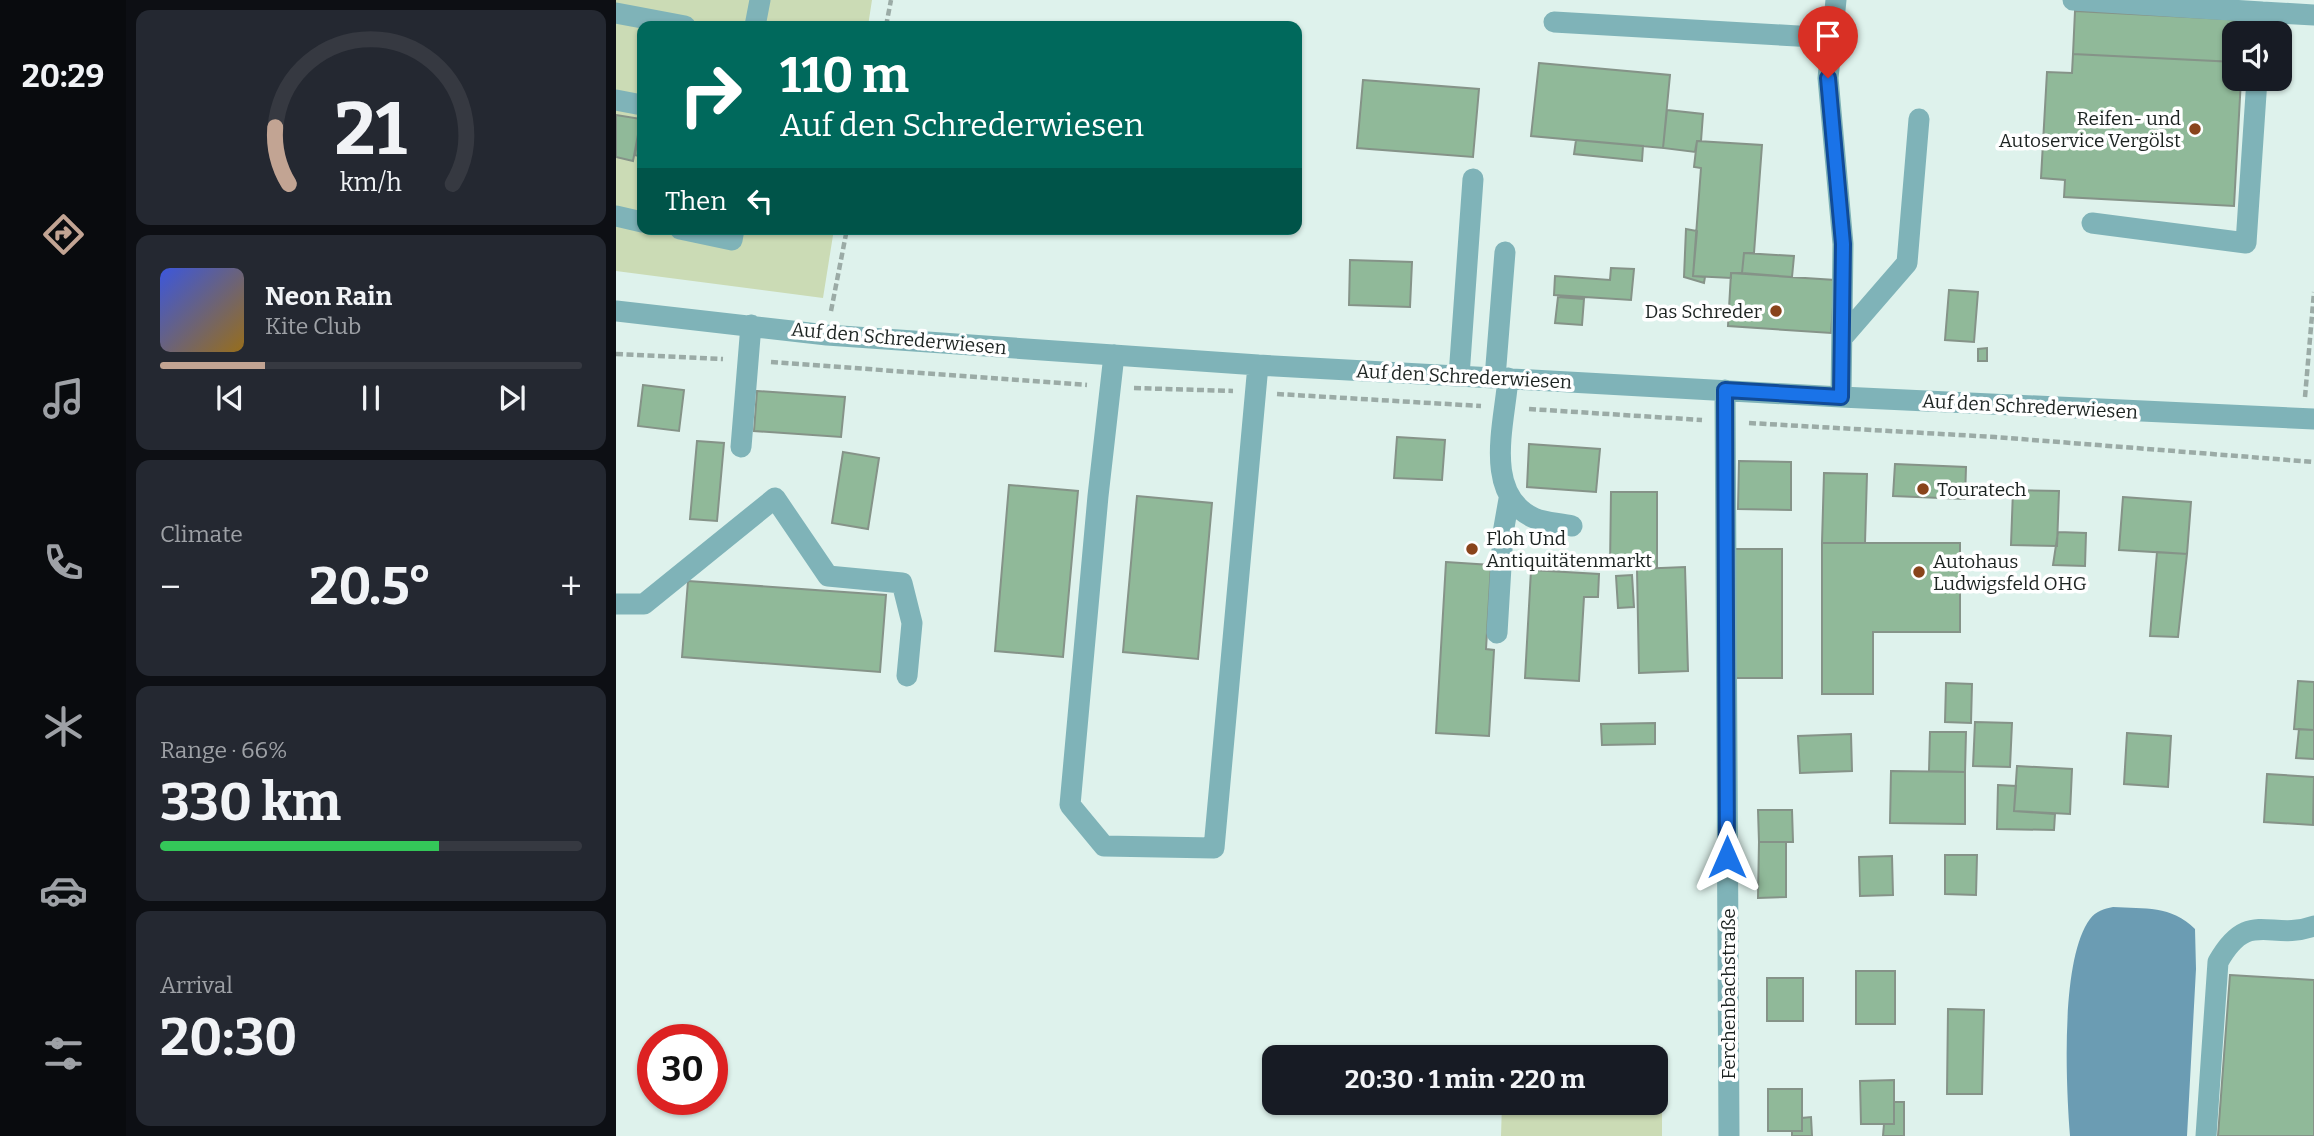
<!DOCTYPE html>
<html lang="en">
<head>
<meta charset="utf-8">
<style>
  body { margin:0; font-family:Bitter,serif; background:#242831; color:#f1f3f6; height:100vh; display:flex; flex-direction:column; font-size:26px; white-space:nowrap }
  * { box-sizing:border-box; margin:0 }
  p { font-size:23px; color:#9ea1a6 }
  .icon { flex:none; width:38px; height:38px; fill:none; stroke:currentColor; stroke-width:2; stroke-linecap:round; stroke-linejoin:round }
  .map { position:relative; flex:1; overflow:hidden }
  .details { display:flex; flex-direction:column; gap:10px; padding:10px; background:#0d0f14; width:490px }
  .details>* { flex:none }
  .top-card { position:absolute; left:21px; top:21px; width:665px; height:214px; border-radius:14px; box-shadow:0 2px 5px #0004; background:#00695c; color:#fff; overflow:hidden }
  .buttons { position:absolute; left:1606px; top:21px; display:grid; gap:14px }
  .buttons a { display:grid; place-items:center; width:70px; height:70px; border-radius:14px; background:#171b24; box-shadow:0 2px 5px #0004; font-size:35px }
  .speed { position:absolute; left:21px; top:1024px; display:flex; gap:14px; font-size:35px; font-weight:700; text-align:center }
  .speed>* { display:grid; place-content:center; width:91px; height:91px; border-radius:50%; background:#171b24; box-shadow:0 2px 5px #0004; line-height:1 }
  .speed .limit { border:10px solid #d22; background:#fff; color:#111 }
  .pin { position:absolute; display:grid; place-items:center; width:60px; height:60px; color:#fff; margin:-72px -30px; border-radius:50% 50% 50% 0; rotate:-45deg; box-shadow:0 0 7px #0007 }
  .pin .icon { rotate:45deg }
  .me { position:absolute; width:77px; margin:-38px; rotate:0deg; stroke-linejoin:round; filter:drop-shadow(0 0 5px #0008) }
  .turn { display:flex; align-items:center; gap:24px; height:147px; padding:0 28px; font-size:32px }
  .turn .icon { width:91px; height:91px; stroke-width:2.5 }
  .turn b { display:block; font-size:49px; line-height:60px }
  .then { display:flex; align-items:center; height:66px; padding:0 28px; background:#0003; gap:14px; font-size:26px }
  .big { font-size:52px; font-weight:700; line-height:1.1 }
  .details .widget { flex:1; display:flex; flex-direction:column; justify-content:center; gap:10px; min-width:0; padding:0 24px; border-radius:14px; background:#242831 }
  .details .dial { align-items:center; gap:0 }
  .dial svg { height:182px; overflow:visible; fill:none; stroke:#363941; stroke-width:7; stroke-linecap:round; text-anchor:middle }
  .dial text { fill:#f1f3f6; stroke:none }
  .song { display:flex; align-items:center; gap:21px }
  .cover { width:84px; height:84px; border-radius:10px; background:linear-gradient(135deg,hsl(230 70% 55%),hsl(40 70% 35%)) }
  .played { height:7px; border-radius:4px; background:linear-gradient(90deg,#c2a493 25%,#363941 25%) }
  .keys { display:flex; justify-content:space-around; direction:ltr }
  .heat { display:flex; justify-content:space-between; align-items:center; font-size:38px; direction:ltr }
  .charge { height:10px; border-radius:5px; background:linear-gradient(90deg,#34c759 66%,#363941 0) }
  .trip { position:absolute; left:646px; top:1045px; width:406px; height:70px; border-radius:14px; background:#171b24; box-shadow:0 2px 5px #0004; font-weight:700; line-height:70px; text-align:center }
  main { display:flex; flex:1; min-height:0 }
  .menu { display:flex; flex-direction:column; width:126px; justify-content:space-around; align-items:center; background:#090b0e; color:#9ea1a6 }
  .menu .icon { width:49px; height:49px }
  .menu .on { color:#c2a493 }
  .menu b { font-size:32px; color:#f1f3f6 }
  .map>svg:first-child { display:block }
</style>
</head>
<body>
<main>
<nav class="menu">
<b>20:29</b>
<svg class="icon on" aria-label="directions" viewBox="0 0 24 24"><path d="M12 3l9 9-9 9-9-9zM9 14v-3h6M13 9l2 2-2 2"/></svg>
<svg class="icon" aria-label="music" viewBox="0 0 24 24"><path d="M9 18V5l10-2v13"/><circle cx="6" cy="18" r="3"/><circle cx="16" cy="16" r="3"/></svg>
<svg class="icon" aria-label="phone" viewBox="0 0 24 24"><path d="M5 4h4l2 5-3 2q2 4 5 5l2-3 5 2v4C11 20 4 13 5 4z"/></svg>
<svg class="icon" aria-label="climate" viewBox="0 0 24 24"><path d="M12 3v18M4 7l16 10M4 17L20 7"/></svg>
<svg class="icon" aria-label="car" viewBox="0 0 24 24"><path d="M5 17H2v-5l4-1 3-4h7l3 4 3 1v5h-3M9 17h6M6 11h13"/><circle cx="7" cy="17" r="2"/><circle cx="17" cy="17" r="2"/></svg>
<svg class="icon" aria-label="filters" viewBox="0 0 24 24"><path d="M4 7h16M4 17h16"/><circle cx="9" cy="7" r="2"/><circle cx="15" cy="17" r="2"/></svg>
</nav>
<section class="details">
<div class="widget dial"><svg viewBox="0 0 100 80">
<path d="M14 69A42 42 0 1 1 86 69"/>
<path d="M14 69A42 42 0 0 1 8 44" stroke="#c2a493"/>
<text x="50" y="56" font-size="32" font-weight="700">21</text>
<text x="50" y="72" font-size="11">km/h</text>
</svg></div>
<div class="widget">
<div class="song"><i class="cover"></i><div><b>Neon Rain</b><p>Kite Club</p></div></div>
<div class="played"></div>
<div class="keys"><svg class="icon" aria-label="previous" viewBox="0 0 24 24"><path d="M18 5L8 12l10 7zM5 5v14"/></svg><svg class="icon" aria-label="pause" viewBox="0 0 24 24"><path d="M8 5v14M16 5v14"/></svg><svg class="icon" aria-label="next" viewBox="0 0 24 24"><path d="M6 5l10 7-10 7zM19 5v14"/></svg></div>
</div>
<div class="widget"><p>Climate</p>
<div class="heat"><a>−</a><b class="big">20.5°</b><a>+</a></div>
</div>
<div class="widget"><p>Range · 66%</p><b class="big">330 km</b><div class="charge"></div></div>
<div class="widget"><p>Arrival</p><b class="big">20:30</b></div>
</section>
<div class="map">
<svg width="1698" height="1136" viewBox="0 0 1698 1136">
  <rect width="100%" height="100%" fill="#def2ec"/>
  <!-- green -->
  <path fill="#cbdbb5" d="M 0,0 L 256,0 L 252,26 L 26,26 L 26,229 L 218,229 L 207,298 L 0,271 Z
    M 1040,1098 L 1046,1099 L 1046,1136 L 885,1136 L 886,1103 L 1040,1102 Z"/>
  <!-- water -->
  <path fill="#6b9cb3" d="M 1497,907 C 1529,909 1555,905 1579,929 L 1580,969 L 1571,1136 L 1454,1136 C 1450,1086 1444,959 1474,919 C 1480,911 1488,909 1497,907 Z"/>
  <!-- building -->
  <path fill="#90b999" stroke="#859388" stroke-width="2" d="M 1459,11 L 1629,20 L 1628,33 L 1619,33 L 1619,62 L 1457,54 Z
    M 1457,54 L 1619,62 L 1619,79 L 1625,79 L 1618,206 L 1448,197 L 1449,180 L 1425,178 L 1431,72 L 1456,73 Z
    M 923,63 L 1054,75 L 1047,148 L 915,136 Z
    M 747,80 L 863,89 L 857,157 L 741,148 Z
    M 1051,110 L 1087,114 L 1085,141 L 1081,141 L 1079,152 L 1047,148 Z
    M 0,115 L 25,119 L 17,161 L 0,157 Z
    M 25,119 L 26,120 L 26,157 L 19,155 Z
    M 960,140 L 1027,146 L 1026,161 L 958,154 Z
    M 1081,141 L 1146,145 L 1138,253 L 1128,253 L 1126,273 L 1115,273 L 1115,278 L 1077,276 L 1085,168 L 1078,167 Z
    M 1070,229 L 1081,231 L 1077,276 L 1089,277 L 1088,283 L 1068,277 Z
    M 1128,253 L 1178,256 L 1176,277 L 1126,273 Z
    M 734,260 L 796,262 L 794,307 L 733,305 Z
    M 995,268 L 1018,269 L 1015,300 L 938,295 L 939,276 L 994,280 Z
    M 1115,273 L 1219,280 L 1215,333 L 1112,326 Z
    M 1333,290 L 1362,292 L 1358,342 L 1329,340 Z
    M 942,297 L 968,299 L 966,325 L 939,323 Z
    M 1371,348 L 1371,361 L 1362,361 L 1362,349 Z
    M 27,385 L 68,390 L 63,431 L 22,426 Z
    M 141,391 L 229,397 L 225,437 L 138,431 Z
    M 781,437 L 829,440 L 826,480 L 778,478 Z
    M 81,441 L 108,443 L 101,521 L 74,519 Z
    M 913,444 L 984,449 L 980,492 L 911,487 Z
    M 227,452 L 263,458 L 252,529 L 216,523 Z
    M 1123,461 L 1175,462 L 1175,510 L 1122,509 Z
    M 1279,464 L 1350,467 L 1349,499 L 1277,496 Z
    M 1208,473 L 1251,474 L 1249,543 L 1206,543 Z
    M 393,485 L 462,491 L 447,657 L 379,651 Z
    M 1397,490 L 1443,491 L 1441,546 L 1395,545 Z
    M 995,492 L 1041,492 L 1041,568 L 994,568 Z
    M 521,496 L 596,503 L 582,659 L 507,652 Z
    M 1507,497 L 1575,502 L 1571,554 L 1503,550 Z
    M 1442,532 L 1470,533 L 1469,566 L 1437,565 Z
    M 1206,543 L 1344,543 L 1344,632 L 1257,632 L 1257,694 L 1206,694 Z
    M 1119,549 L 1166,549 L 1166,678 L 1118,678 Z
    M 1541,552 L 1571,554 L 1562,637 L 1534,636 Z
    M 830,562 L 875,565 L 870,649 L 878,650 L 873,736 L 820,733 Z
    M 1069,567 L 1072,671 L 1023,673 L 1021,569 Z
    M 915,570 L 983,574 L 982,597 L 968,597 L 963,681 L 909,678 Z
    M 1016,575 L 1018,607 L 1002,608 L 1000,576 Z
    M 72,581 L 270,595 L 264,672 L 66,657 Z
    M 1682,681 L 1698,682 L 1698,730 L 1678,729 Z
    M 1330,683 L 1356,684 L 1355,723 L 1329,722 Z
    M 1359,722 L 1396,723 L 1394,767 L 1357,766 Z
    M 1039,723 L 1039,744 L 986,745 L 985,724 Z
    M 1683,729 L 1698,730 L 1698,759 L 1680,758 Z
    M 1314,732 L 1350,732 L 1349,772 L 1313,771 Z
    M 1511,733 L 1555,736 L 1552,787 L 1508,784 Z
    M 1235,734 L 1236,771 L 1184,773 L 1182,736 Z
    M 1401,766 L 1456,769 L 1454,814 L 1398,811 Z
    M 1275,771 L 1349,772 L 1349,824 L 1274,823 Z
    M 1651,774 L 1698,777 L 1697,825 L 1648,822 Z
    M 1382,785 L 1400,786 L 1398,811 L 1439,814 L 1438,830 L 1381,829 Z
    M 1142,810 L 1176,810 L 1177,842 L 1143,842 Z
    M 1143,842 L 1170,842 L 1170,897 L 1142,898 Z
    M 1329,855 L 1361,855 L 1360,895 L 1329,894 Z
    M 1276,856 L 1277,895 L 1244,896 L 1243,857 Z
    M 1240,971 L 1279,971 L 1279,1024 L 1240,1024 Z
    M 1614,975 L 1698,980 L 1698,1136 L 1602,1136 Z
    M 1151,978 L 1187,978 L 1187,1021 L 1151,1021 Z
    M 1332,1009 L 1368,1010 L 1366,1094 L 1331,1094 Z
    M 1278,1080 L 1278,1124 L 1245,1124 L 1244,1081 Z
    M 1152,1089 L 1186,1089 L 1186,1131 L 1152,1131 Z
    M 1278,1102 L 1288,1102 L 1288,1136 L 1267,1136 L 1268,1124 L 1278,1124 Z
    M 1195,1117 L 1196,1136 L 1176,1136 L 1176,1131 L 1186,1131 L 1186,1118 Z"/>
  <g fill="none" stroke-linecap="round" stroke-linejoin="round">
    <!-- path -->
    <path stroke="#9baba6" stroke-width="4.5" stroke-dasharray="7 3.5" stroke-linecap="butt" d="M 270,26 L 275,0
      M 215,311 L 231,229
      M 0,354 L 107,359
      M 155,362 L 471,385
      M 518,388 L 617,391
      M 661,394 L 865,406
      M 1689,397 L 1698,292
      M 913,409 L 1086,420
      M 1133,423 L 1379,437 L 1698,462"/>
    <!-- minor -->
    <path stroke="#7fb3b8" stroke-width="21" d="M 1220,0 L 1212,78 L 1227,244 L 1225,397
      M 1457,0 L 1646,12
      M 0,13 L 69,26
      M 938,22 L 1216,38
      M 139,26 L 144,0
      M 1644,33 L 1646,12 L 1698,15
      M 0,100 L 26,105
      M 0,216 L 26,222
      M 1476,223 L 1630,243 L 1641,79
      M 64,229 L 116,240 L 118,229
      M 0,311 L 211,335 L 642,365 L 1225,397 L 1698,419
      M 1226,338 L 1291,263 L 1303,119
      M 498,355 L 482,496 L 454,805 L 488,846 L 598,848 L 642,365
      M 843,376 L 857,179
      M 879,378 L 889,252
      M 892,378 C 889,422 866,494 918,518 C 929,523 944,523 956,526
      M 1109,390 L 1113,1136
      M 125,447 L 135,325
      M 0,604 L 28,604 L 159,498 L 212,576 L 286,583 L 296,623 L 291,676
      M 881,633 L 887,533 L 893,499
      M 1590,1136 L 1602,962 C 1633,907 1654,942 1698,926"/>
  </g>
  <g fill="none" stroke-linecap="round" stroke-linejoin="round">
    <!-- route casing -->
    <g stroke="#114b97" stroke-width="18">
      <path id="route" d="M 1111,857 L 1109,390 L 1225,397 L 1227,244 L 1212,78"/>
    </g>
    <!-- route -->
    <use href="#route" stroke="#1a73e8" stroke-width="12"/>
  </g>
  <!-- markers -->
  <g fill="#89441b" stroke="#fff" stroke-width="2.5">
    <circle cx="1579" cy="129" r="7"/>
    <circle cx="1160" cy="311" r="7"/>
    <circle cx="1307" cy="489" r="7"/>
    <circle cx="856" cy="549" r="7"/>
    <circle cx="1303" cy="572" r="7"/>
  </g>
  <g text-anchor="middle" stroke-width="7" stroke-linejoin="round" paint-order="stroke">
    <!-- poi labels -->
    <g font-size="19" fill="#1d2422" stroke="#fff" text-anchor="start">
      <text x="1565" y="125" text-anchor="end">Reifen- und<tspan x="1565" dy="22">Autoservice Vergölst</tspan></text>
      <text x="1146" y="318" text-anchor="end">Das Schreder</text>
      <text x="1321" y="496">Touratech</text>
      <text x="870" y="545">Floh Und<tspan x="870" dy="22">Antiquitätenmarkt</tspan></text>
      <text x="1317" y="568">Autohaus<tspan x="1317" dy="22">Ludwigsfeld OHG</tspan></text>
    </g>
    <!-- street labels -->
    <g font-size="19" fill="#1d2422" stroke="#fff">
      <text transform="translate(283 338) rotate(5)" y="7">Auf den Schrederwiesen</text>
      <text transform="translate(848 376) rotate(3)" y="7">Auf den Schrederwiesen</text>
      <text transform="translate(1414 406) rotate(3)" y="7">Auf den Schrederwiesen</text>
      <text transform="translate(1112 994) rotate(-90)" y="7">Ferchenbachstraße</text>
    </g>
  </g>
</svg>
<div class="buttons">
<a><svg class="icon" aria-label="sound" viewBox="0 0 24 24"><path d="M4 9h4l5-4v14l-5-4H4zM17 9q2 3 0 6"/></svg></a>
</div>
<div class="speed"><div class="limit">30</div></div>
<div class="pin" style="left:1212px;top:78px;background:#d93025"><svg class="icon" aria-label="arrive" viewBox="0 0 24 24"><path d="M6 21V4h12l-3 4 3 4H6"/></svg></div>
<svg class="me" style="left:1111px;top:857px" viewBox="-20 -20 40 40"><path d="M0-17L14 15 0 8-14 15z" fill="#1a73e8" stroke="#fff" stroke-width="4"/></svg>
<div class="trip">20:30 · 1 min · 220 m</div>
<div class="top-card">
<div class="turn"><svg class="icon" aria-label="right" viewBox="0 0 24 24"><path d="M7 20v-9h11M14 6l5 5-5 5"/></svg><div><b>110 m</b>Auf den Schrederwiesen</div></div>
<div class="then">Then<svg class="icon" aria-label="left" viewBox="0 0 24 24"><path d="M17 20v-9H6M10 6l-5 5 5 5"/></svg></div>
</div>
</div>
</main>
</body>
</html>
